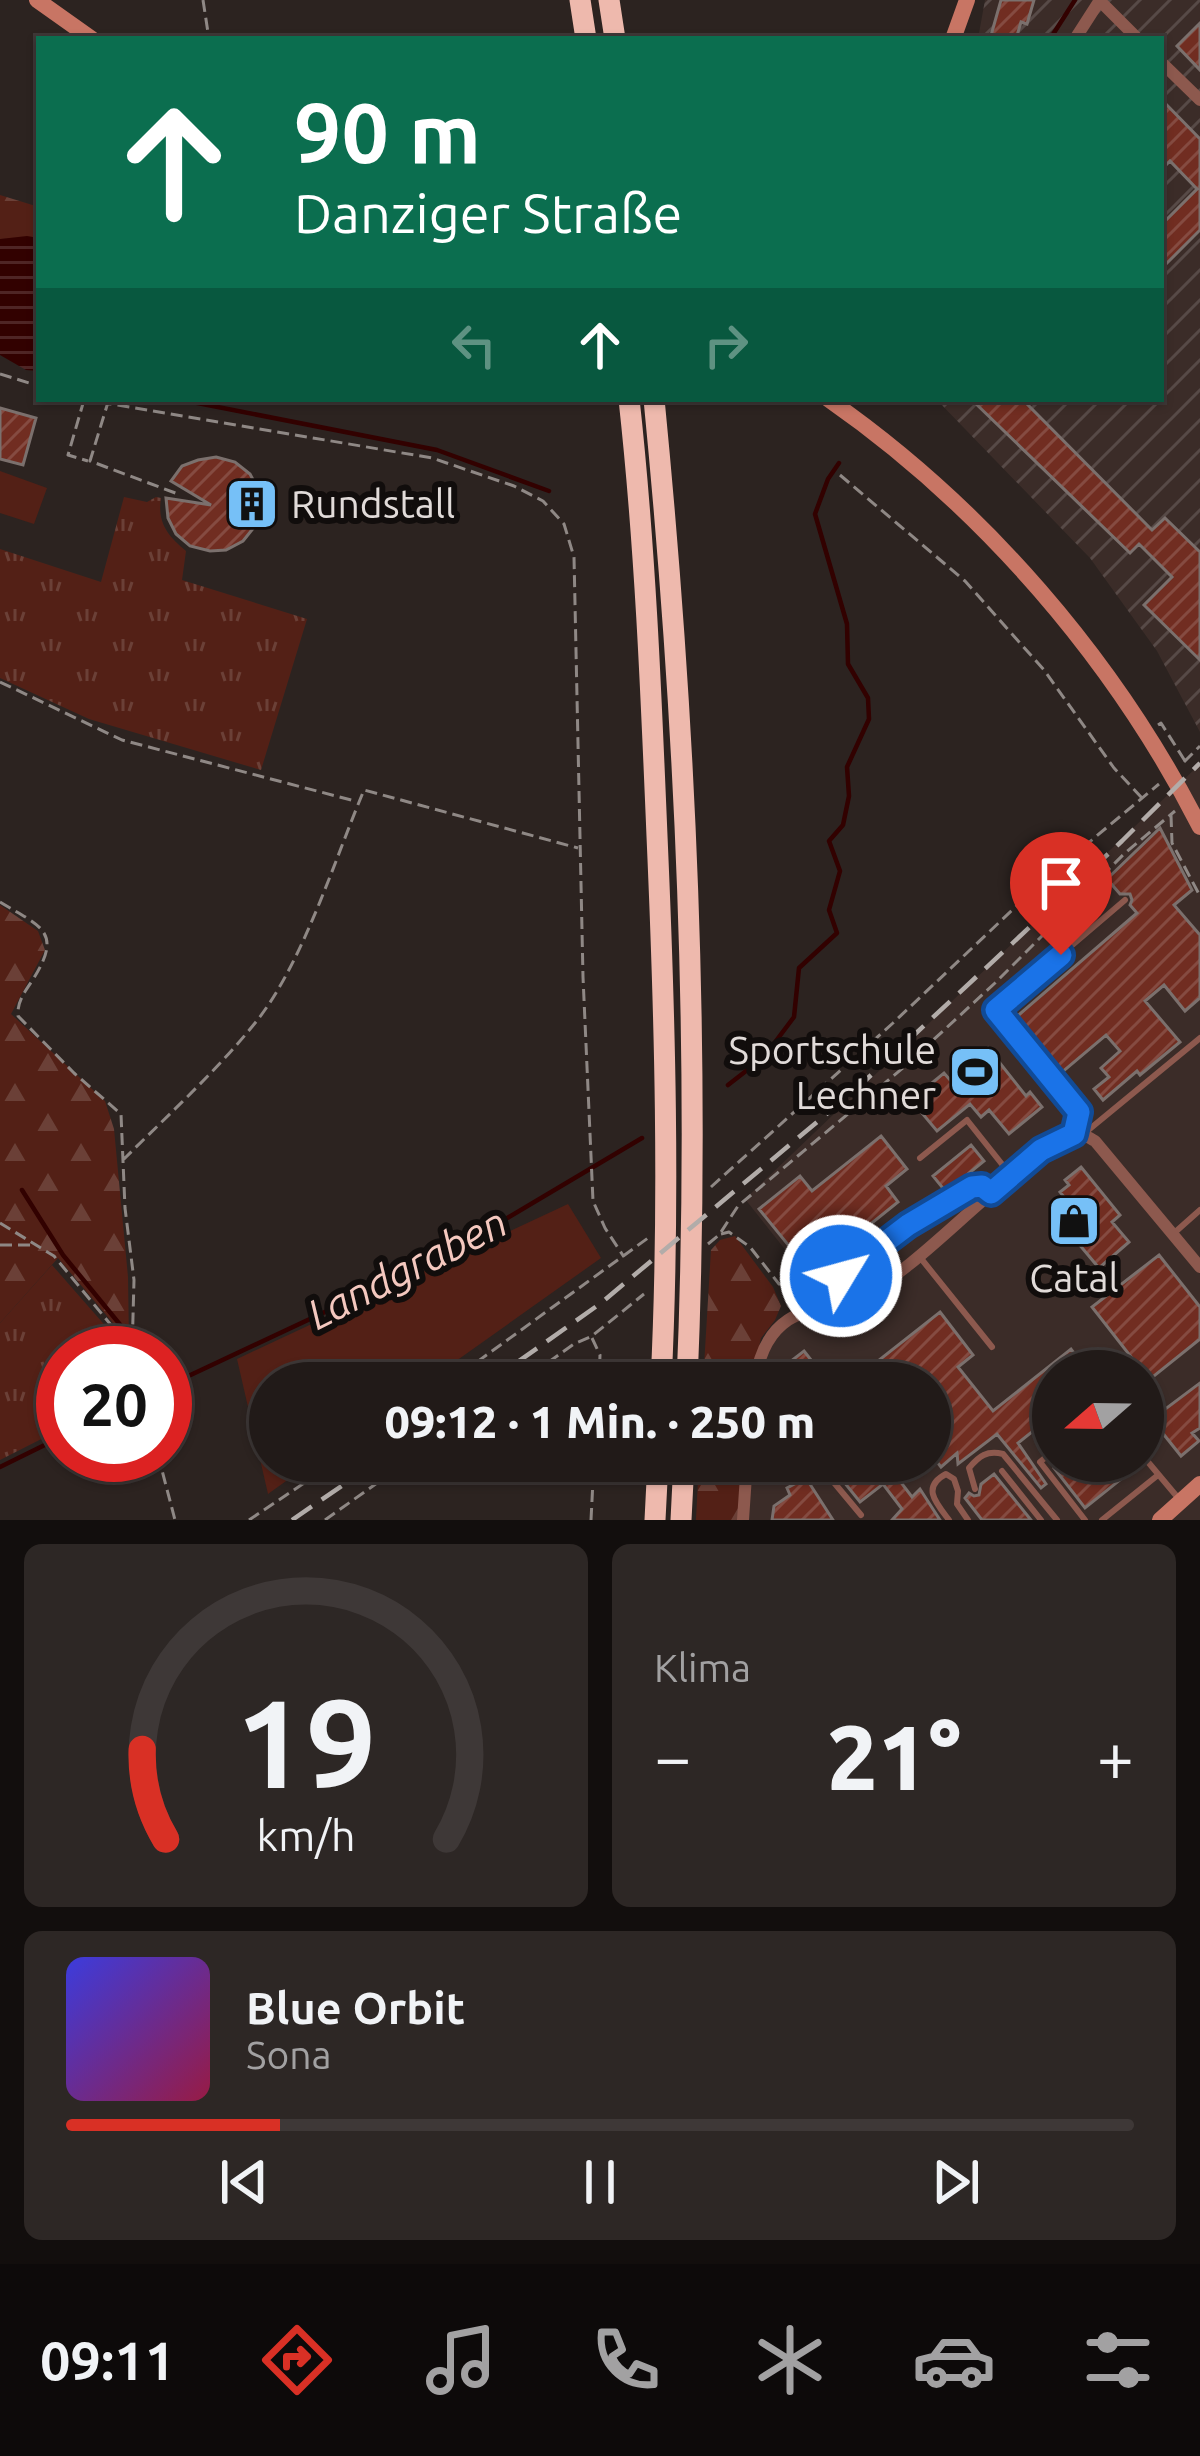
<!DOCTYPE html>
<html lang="de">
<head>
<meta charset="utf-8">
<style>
  body { margin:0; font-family:Ubuntu,sans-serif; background:#2d2725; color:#f1f3f6; height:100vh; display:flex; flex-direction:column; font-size:45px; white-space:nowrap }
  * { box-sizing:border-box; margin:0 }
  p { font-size:39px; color:#a2a1a2 }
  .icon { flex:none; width:66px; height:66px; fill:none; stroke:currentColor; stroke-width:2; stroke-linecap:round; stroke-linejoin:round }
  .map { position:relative; height:1520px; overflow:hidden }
  .side { display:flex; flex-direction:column; gap:24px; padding:24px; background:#120e0d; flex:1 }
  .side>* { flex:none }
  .guide { position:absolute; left:36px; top:36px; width:1128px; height:366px; border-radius:0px; box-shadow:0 3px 9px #0004,0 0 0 3px #3e3837; background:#0b6e4f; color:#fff; overflow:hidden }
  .needle { width:78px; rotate:250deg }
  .fabs { position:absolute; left:1032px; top:1350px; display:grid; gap:24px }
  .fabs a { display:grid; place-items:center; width:132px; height:132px; border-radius:50%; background:#211a18; box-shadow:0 3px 9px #0004,0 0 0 3px #3e3837; font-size:60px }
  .speed { position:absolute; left:36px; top:1326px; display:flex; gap:24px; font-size:60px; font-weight:700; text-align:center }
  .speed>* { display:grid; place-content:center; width:156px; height:156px; border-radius:50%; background:#211a18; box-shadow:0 3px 9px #0004,0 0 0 3px #3e3837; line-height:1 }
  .speed .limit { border:18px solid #d22; background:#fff; color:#111 }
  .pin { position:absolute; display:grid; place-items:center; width:102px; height:102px; color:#fff; margin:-123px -51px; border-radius:50% 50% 50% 0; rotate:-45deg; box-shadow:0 0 12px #0007 }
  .pin .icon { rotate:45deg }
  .me { position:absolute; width:132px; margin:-66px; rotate:53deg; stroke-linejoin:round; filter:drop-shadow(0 0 9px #0008) }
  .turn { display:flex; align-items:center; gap:42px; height:252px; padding:0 60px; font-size:54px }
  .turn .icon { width:156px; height:156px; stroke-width:2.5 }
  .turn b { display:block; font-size:84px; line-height:102px }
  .lanes { display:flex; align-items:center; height:114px; padding:0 60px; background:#0003; justify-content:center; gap:60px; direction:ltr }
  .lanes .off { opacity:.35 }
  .big { font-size:90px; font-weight:800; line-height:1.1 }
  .side .widget { flex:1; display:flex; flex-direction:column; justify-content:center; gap:18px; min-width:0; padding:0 42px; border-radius:18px; background:#2d2725 }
  .side .dial { align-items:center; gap:0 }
  .dial svg { height:312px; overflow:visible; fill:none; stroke:#3e3837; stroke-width:7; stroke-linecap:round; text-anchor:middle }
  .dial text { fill:#f1f3f6; stroke:none }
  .song { display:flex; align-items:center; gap:36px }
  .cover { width:144px; height:144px; border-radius:18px; background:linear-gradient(135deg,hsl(240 70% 55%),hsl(340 70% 35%)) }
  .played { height:12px; border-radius:6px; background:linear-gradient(90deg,#d93025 20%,#3e3837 20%) }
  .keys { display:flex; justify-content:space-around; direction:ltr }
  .heat { display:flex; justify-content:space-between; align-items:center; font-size:66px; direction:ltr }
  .side .tiles { flex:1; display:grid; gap:24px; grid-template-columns:1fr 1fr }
  .widget:last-child { grid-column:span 2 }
  .trip { position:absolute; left:249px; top:1362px; width:702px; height:120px; border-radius:60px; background:#211a18; box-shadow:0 3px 9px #0004,0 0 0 3px #3e3837; font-weight:800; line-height:120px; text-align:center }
  .tabs { display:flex; height:192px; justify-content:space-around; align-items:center; background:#0d0a0a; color:#a2a1a2 }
  .tabs .icon { width:84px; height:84px }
  .tabs .active { color:#d93025 }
  .tabs b { font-size:54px; color:#f1f3f6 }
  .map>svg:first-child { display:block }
</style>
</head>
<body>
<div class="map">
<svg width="1200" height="1520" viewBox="0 0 1200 1520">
  <defs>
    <pattern id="industrial-furrows" width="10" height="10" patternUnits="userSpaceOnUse" patternTransform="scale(3)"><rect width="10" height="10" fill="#3b2c28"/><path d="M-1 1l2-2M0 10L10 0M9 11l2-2" fill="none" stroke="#574a47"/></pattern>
    <pattern id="grass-tufts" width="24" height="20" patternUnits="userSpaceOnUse" patternTransform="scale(3)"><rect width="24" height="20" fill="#532016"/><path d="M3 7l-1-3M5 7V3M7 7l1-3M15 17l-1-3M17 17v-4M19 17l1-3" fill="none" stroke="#6b4037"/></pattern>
    <pattern id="forest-firs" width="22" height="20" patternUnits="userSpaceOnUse" patternTransform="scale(3)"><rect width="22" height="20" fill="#532016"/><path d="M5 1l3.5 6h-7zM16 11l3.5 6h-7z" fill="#6b4037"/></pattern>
    <pattern id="water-rules" width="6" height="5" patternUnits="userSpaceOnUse" patternTransform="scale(3)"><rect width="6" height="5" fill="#320100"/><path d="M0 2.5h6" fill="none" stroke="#4f2525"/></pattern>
    <pattern id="building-hatch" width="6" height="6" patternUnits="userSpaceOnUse" patternTransform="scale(3)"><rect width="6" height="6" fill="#712d21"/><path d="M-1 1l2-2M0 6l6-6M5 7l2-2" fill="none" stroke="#854b41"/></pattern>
  </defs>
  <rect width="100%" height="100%" fill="#2c2320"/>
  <!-- built -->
  <path fill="#3b2c28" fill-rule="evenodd" d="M 1200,764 L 1200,1520 L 743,1520 L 747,1461 L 930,1461 L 930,1383 L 754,1383 L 767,1340 L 817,1290 L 745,1199 ZM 1053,1371 L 1143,1371 L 1143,1461 L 1053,1461 Z"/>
  <!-- industrial -->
  <path fill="url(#industrial-furrows)" d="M 985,0 L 1200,0 L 1200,732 L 1157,651 L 1090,558 L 936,399 L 1161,399 L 1161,39 L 978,39 Z"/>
  <!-- grass -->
  <path fill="url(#grass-tufts)" d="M 124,497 L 147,502 L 156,497 L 161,498 C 157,523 168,536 186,551 L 182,580 L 307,619 L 261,770 L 89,719 L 0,678 L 0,549 L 101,582 Z
    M 52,1265 L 123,1346 L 125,1353 L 63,1353 L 63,1428 L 0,1460 L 0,1323 Z"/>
  <!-- forest -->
  <path fill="url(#forest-firs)" d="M 0,195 L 39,207 L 39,238 L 0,239 Z
    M 0,905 L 38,931 L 45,950 L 11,1014 L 105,1101 L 114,1129 L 128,1277 L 129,1342 L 58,1258 L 0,1323 Z
    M 735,1236 L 773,1287 L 781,1306 L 775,1320 L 761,1338 L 751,1383 L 703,1383 L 711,1250 L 720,1240 Z
    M 699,1461 L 745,1461 L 740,1520 L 696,1520 Z"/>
  <!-- green -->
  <path fill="#532016" d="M 0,471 L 47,488 L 34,524 L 0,513 Z
    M 568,1204 L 601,1258 L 425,1383 L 270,1383 L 270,1461 L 314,1461 L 268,1494 L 237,1359 Z"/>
  <!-- water -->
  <path fill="url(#water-rules)" d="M 27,236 L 39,238 L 39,371 L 26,370 L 0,355 L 0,239 Z"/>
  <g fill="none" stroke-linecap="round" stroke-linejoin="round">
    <!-- stream -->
    <path stroke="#320100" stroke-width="4.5" d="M 1050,39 L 1075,0
      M 177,399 L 437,450 L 549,491
      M 728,1085 L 764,1057 L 794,1017 L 799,968 L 837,933 L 829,910 L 840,871 L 829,841 L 843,825 L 849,796 L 847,767 L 869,719 L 868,698 L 848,664 L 847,624 L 815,514 L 828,479 L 839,463
      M 22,1190 L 63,1255 L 122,1327
      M 165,1387 L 440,1258 L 642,1138
      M 0,1467 L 63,1436"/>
  </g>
  <!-- building -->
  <path fill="url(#building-hatch)" stroke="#7b706d" stroke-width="3" d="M 1001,0 L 1034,0 L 1027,24 L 1021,22 L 1016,39 L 990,39 Z
    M 1200,23 L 1200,70 L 1177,46 Z
    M 1161,99 L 1200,139 L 1200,230 L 1161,269 L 1161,225 L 1197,189 L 1170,161 L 1161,170 Z
    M 971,399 L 1022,399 L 1152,530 L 1165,518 L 1200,552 L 1200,660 L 1144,605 L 1172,577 L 1139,544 L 1130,553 Z
    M 0,408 L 36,418 L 23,465 L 0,459 Z
    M 216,457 L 235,462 L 250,474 L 258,489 L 260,508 L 255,526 L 243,541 L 226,550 L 210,551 L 190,546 L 176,534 L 168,518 L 166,498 L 211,505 L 171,481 L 182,466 L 198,460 Z
    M 1160,828 L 1192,890 L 1174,905 L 1200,935 L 1200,998 L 1185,1011 L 1164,985 L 1145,1001 L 1180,1042 L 1140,1075 L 1137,1071 L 1103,1100 L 1094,1089 L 1109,1077 L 1101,1068 L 1120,1051 L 1106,1035 L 1060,1074 L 1014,1019 L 1137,913 L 1130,905 L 1132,900 L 1130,894 L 1120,894 L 1107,879 Z
    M 988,1048 L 1026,1096 L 1030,1092 L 1042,1107 L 1009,1134 L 989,1110 L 981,1117 L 970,1104 L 937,1131 L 911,1100 L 944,1073 L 950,1080 Z
    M 881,1136 L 907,1169 L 886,1186 L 898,1202 L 842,1247 L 849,1256 L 835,1267 L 829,1258 L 811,1273 L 759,1209 L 800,1176 L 812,1191 Z
    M 971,1145 L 984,1161 L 946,1192 L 933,1176 Z
    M 1081,1167 L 1120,1215 L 1112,1222 L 1129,1242 L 1099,1268 L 1062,1224 L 1076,1212 L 1060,1192 L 1069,1185 L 1065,1180 Z
    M 1159,1255 L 1200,1307 L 1200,1339 L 1149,1380 L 1092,1307 Z
    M 940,1312 L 973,1355 L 958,1367 L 993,1411 L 1071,1349 L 1088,1371 L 1053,1371 L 1053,1415 L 1018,1443 L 1046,1484 L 1041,1488 L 997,1434 L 958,1464 L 957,1453 L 941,1467 L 930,1453 L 930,1383 L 850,1383 Z
    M 804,1351 L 829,1383 L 794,1383 L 782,1368 Z
    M 1200,1383 L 1200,1428 L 1192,1433 L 1199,1441 L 1181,1456 L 1161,1431 L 1157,1433 L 1148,1422 Z
    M 827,1461 L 893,1461 L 898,1469 L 893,1472 L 912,1497 L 920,1489 L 940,1520 L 892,1520 L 902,1509 L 883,1484 L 860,1502 Z
    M 1063,1461 L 1137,1461 L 1140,1464 L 1085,1508 L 1054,1468 Z
    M 994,1474 L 1031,1520 L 982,1520 L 965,1498 L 969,1493 L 974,1496 L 979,1495 L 981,1484 Z
    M 806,1478 L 833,1520 L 772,1520 L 774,1506 L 790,1495 L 787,1488 Z"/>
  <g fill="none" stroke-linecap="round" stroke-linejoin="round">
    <!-- path -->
    <path stroke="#8f8885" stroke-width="3" stroke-dasharray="12 6" stroke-linecap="butt" d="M 203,0 L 209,39
      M 0,374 L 39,386
      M 82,399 L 432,458 L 514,486 L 543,501 L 564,524 L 574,557 L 583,977 L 593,1201 L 605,1228 L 624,1257
      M 109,399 L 90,461 L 178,494
      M 84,400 L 68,455 L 88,461
      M 840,475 L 965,581 L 1044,670 L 1114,768 L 1142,798
      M 0,682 L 122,740 L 355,801
      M 1158,725 L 1161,723 L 1185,761
      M 1184,762 L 1200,746
      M 1171,815 L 1172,843 L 1200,896
      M 0,902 C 41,927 64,931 32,981 C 24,993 17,1002 18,1016 L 74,1073 L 121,1114 L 125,1208 L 134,1280 L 132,1353
      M 123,1160 C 169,1114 219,1069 259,1018 C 304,959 335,859 364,790 L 578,848
      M 711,1187 L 893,1023 L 1045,879 L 1159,784
      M 0,1223 L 54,1256 L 130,1348
      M 721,1234 L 729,1232 L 750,1247 L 779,1284 L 837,1291
      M 708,1244 L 719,1235 L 738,1206 L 904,1067 L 995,983 L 1124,854 L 1175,811
      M 0,1245 L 35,1245
      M 592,1338 L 600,1355 L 599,1383
      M 448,1383 L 648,1238
      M 519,1383 L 574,1344 L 592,1336 L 644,1294
      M 158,1455 L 175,1520
      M 249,1520 L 337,1461
      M 325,1520 L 408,1461
      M 591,1520 L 594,1461"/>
    <!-- lane -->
    <path stroke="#8d594e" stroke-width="6" d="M 1086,1132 L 1200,1038
      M 1074,1134 L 1079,1113 L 996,1010 L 1125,900
      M 920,1158 L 967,1120 L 1009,1173
      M 1173,1234 L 1200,1210
      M 919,1256 L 992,1347
      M 841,1276 L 908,1225 L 972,1187 L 982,1186 L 988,1191
      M 1053,1451 L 1040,1462 L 1085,1520
      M 1143,1456 L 1179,1499
      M 816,1461 L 861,1515
      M 1002,1471 L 1041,1520
      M 975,1489 L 969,1468 C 979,1456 987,1450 1003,1454 L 1057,1520
      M 949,1520 C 936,1503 921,1487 946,1474 L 954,1479 L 958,1491 L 957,1504 L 968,1520
      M 1102,1520 L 1158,1475"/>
    <!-- street -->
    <path stroke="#8d594e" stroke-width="12" d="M 1100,1 L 1138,39
      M 1075,39 L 1100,0
      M 1161,62 L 1200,100
      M 755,1383 C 758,1359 767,1334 788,1320 C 809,1306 836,1310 858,1299 C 903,1275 943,1235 981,1202 C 1002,1184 1051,1132 1078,1134 C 1085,1134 1089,1138 1095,1141 L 1200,1267
      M 743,1520 L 747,1461"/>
    <!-- secondary -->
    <path stroke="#c87564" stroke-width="16" d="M 37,0 L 92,39
      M 953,39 L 967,0
      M 828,399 C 983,507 1114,659 1200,827
      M 1160,1520 L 1200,1484"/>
    <!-- highway -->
    <path stroke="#eeb9ad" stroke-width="21" d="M 580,0 L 586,39
      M 609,0 L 615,39
      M 629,399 C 645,544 651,690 657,836 C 665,1018 670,1201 661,1383
      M 654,399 C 686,725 701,1056 687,1383
      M 655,1520 L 658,1461
      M 681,1520 L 684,1461"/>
    <!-- rail -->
    <path stroke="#b2aca9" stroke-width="4.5" stroke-dasharray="24 12" stroke-linecap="butt" d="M 488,1383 L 601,1303 L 854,1091 L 1122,841 L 1200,763
      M 292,1520 L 378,1461"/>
  </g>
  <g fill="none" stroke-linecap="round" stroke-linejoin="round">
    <!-- route casing -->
    <g stroke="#114b97" stroke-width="30">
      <path id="route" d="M 841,1276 L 908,1225 L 972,1187 L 982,1186 L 991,1193 L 1041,1150 L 1074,1134 L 1079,1112 L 996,1010 L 1061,955"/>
    </g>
    <!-- route -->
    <use href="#route" stroke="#1a73e8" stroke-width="21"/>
  </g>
  <!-- icons -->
  <defs>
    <g id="building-square" transform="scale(2.7)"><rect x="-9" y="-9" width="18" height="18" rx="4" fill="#76c0f7" stroke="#110d0c"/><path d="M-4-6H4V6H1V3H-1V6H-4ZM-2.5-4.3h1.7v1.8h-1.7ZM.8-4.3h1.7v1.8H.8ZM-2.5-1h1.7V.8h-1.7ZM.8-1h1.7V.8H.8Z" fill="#111"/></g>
    <g id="stadium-square" transform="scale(2.7)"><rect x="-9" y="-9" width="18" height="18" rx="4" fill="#76c0f7" stroke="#110d0c"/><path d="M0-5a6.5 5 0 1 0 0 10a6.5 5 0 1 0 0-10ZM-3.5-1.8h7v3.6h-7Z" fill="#111"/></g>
    <g id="shop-square" transform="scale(2.7)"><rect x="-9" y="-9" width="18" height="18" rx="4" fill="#76c0f7" stroke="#110d0c"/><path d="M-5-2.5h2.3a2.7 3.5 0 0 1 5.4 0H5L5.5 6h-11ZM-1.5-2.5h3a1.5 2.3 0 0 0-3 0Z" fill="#111"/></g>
  </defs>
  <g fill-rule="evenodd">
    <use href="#building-square" x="252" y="504"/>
    <use href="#stadium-square" x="975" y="1072"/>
    <use href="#shop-square" x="1074" y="1221"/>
  </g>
  <g text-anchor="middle" stroke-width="12" stroke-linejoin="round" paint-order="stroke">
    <!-- poi labels -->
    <g font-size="39" fill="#e1dbd9" stroke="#110d0c" text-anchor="start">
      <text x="291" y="518">Rundstall</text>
      <text x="936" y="1064" text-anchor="end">Sportschule<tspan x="936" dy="45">Lechner</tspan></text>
      <text x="1074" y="1292" text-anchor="middle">Catal</text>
    </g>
    <!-- water labels -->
    <g font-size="42" font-style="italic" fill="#f4c8bf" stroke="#110d0c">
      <text transform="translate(407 1268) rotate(-27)" y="15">Landgraben</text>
    </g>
  </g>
</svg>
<div class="fabs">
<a><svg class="needle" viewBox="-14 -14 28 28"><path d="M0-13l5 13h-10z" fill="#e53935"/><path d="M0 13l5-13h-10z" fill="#a2a1a2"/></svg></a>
</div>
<div class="speed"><div class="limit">20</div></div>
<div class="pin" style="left:1061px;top:955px;background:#d93025"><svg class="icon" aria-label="arrive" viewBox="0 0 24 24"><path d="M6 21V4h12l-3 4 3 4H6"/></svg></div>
<svg class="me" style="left:841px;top:1276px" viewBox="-20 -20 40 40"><circle r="17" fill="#1a73e8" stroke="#fff" stroke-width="3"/><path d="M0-11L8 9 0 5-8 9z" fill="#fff"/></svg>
<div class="trip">09:12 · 1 Min. · 250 m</div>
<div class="guide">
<div class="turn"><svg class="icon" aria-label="ahead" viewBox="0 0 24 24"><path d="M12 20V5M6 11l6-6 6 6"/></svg><div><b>90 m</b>Danziger Straße</div></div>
<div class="lanes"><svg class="icon off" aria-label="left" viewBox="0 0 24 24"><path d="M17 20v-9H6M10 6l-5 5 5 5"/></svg><svg class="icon" aria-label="ahead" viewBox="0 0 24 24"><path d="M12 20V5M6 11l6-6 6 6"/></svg><svg class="icon off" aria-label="right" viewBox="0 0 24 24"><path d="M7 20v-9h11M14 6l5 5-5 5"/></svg></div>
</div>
</div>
<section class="side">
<div class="tiles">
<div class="widget dial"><svg viewBox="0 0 100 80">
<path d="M14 69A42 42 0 1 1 86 69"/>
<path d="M14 69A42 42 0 0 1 8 46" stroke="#d93025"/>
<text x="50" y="56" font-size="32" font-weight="700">19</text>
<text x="50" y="72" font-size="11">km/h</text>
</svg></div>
<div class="widget"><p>Klima</p>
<div class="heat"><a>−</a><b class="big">21°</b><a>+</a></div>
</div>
<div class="widget">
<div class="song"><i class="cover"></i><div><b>Blue Orbit</b><p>Sona</p></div></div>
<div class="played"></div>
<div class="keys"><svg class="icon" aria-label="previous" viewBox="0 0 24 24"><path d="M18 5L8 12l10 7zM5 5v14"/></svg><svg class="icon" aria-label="pause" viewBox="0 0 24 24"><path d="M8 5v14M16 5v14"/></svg><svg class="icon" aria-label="next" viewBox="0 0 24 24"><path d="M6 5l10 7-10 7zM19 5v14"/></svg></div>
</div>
</div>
</section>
<nav class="tabs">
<b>09:11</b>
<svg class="icon active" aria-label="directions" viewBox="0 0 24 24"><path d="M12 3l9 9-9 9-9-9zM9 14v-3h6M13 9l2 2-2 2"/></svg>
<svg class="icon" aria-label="music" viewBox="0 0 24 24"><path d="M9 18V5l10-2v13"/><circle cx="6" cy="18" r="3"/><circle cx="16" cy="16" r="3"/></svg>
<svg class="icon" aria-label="phone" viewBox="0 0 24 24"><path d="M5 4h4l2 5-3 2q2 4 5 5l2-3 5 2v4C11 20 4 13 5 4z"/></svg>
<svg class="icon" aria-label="climate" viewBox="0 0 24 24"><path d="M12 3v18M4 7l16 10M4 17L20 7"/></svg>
<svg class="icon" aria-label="car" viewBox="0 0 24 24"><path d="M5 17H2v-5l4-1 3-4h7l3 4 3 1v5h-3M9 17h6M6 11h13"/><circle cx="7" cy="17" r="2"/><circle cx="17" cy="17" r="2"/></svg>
<svg class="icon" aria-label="filters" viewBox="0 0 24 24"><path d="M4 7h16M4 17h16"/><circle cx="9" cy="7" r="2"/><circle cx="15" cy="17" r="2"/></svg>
</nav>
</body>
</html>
